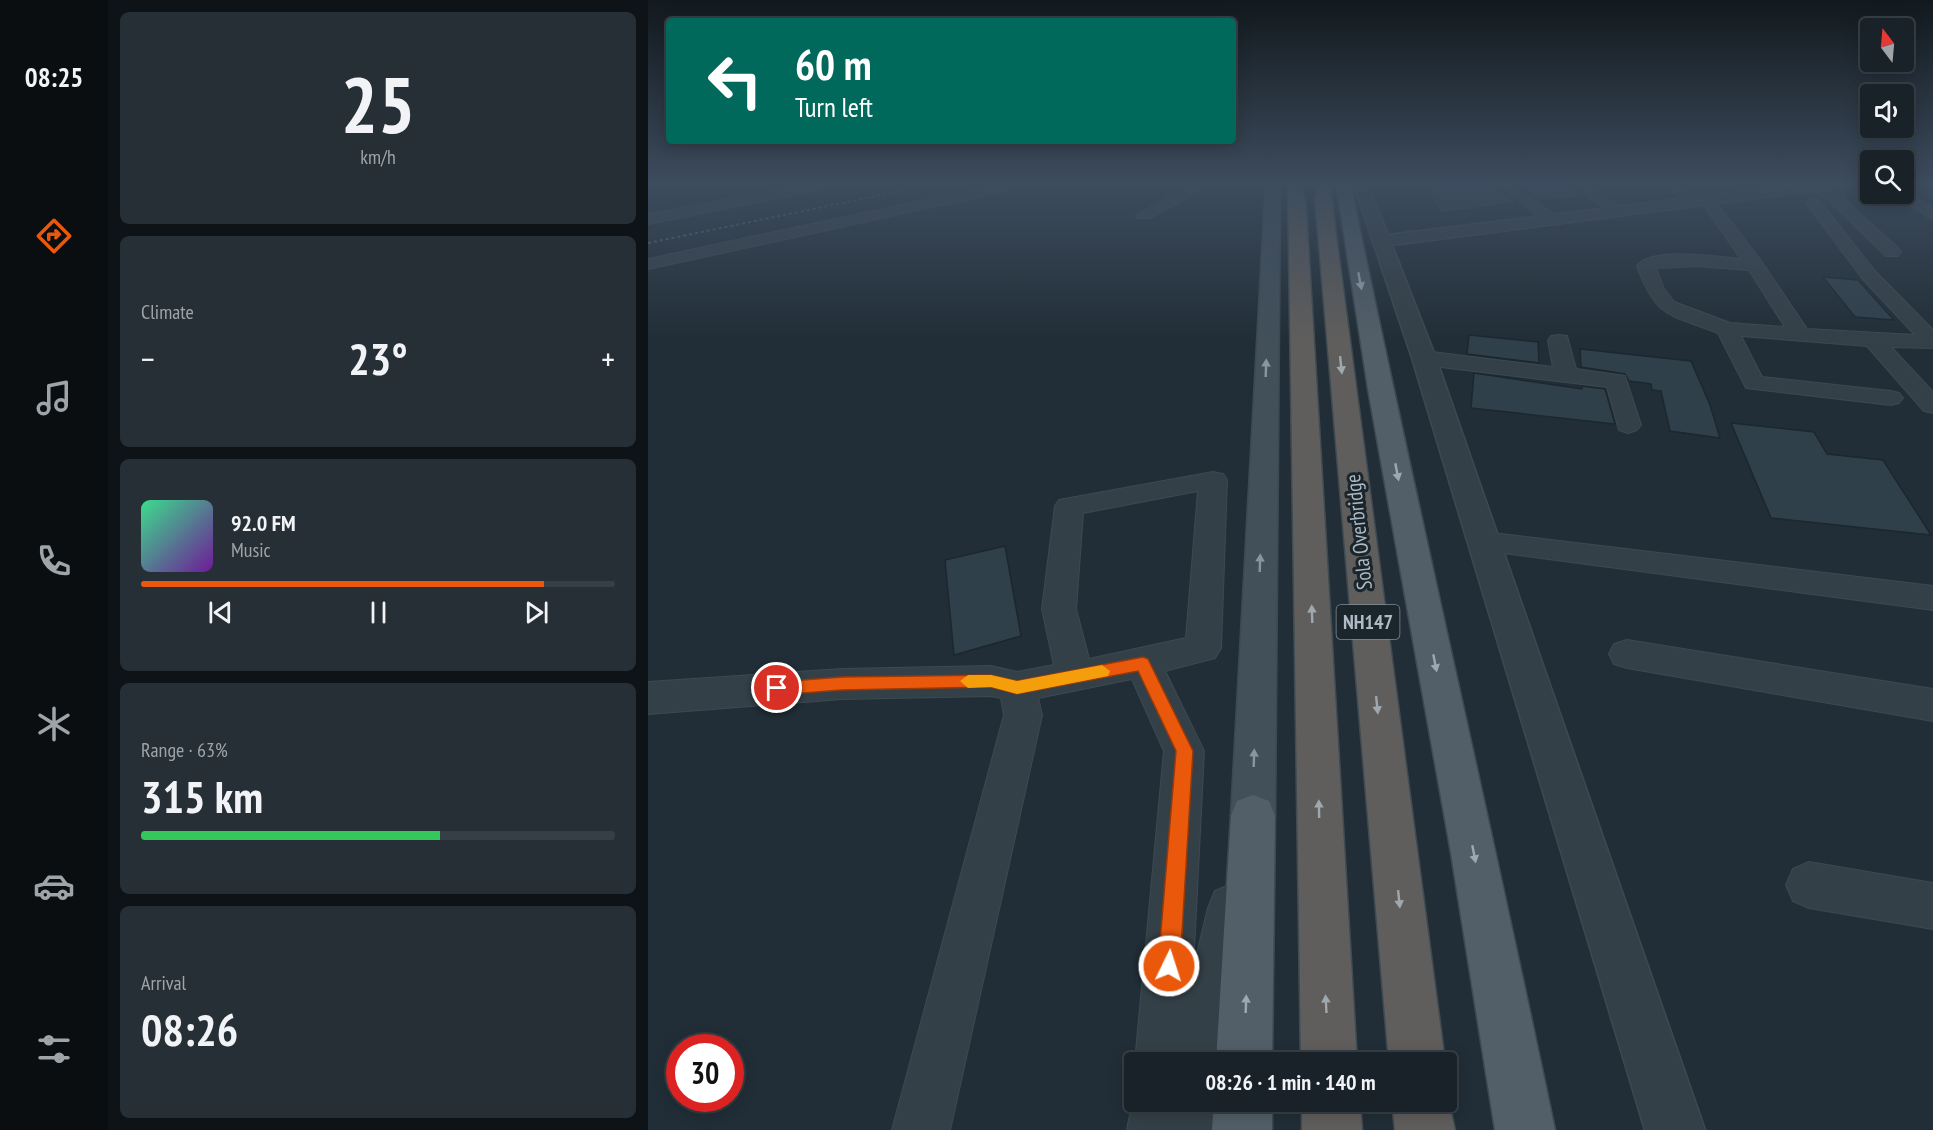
<!DOCTYPE html>
<html lang="en">
<head>
<meta charset="utf-8">
<style>
  body { margin:0; font-family:"PT Sans Narrow",sans-serif; background:#262f35; color:#f1f3f6; height:100vh; display:flex; flex-direction:column; font-size:22px; white-space:nowrap }
  * { box-sizing:border-box; margin:0 }
  p { font-size:20px; color:#9fa4a8 }
  .icon { flex:none; width:33px; height:33px; fill:none; stroke:currentColor; stroke-width:2; stroke-linecap:round; stroke-linejoin:round }
  .map { position:relative; flex:1; overflow:hidden }
  .side { display:flex; flex-direction:column; gap:12px; padding:12px; background:#0e1317; width:540px }
  .side>* { flex:none }
  .top-card { position:absolute; left:18px; top:18px; width:570px; height:126px; border-radius:6px; box-shadow:0 3px 15px #0003,0 0 0 2px #373f46; background:#00695c; color:#fff; overflow:hidden }
  .needle { width:39px; rotate:344deg }
  .tools { position:absolute; left:1212px; top:18px; display:grid; gap:12px }
  .tools a { display:grid; place-items:center; width:54px; height:54px; border-radius:6px; background:#192229; box-shadow:0 3px 15px #0003,0 0 0 2px #373f46; font-size:30px }
  .speed { position:absolute; left:18px; top:1034px; display:flex; gap:12px; font-size:30px; font-weight:700; text-align:center }
  .speed>* { display:grid; place-content:center; width:78px; height:78px; border-radius:50%; background:#192229; box-shadow:0 3px 15px #0003,0 0 0 2px #373f46; line-height:1 }
  .speed .limit { border:9px solid #d22; background:#fff; color:#111 }
  .pin { position:absolute; display:grid; place-items:center; width:51px; height:51px; color:#fff; margin:-26px; border:3px solid #fff; border-radius:50%; box-shadow:0 2px 6px #0007 }
  .me { position:absolute; width:66px; margin:-33px; rotate:4deg; stroke-linejoin:round; filter:drop-shadow(0 0 4px #0008) }
  .turn { display:flex; align-items:center; gap:21px; height:126px; padding:0 30px; font-size:27px }
  .turn .icon { width:78px; height:78px; stroke-width:2.5 }
  .turn b { display:block; font-size:42px; line-height:51px }
  .big { font-size:45px; font-weight:600; line-height:1.1 }
  .side .widget { flex:1; display:flex; flex-direction:column; justify-content:center; gap:9px; min-width:0; padding:0 21px; border-radius:9px; background:#262f35 }
  .side .dial { align-items:center; gap:0 }
  .dial b { font-size:78px; line-height:1 }
  .song { display:flex; align-items:center; gap:18px }
  .cover { width:72px; height:72px; border-radius:9px; background:linear-gradient(135deg,hsl(150 70% 55%),hsl(280 70% 35%)) }
  .played { height:6px; border-radius:3px; background:linear-gradient(90deg,#ea580c 85%,#373f46 85%) }
  .keys { display:flex; justify-content:space-around; direction:ltr }
  .heat { display:flex; justify-content:space-between; align-items:center; font-size:33px; direction:ltr }
  .charge { height:9px; border-radius:4px; background:linear-gradient(90deg,#34c759 63%,#373f46 0) }
  .trip { position:absolute; left:476px; top:1052px; width:333px; height:60px; border-radius:6px; background:#192229; box-shadow:0 3px 15px #0003,0 0 0 2px #373f46; font-weight:600; line-height:60px; text-align:center }
  main { display:flex; flex:1; min-height:0 }
  .tabs { display:flex; flex-direction:column; width:108px; justify-content:space-around; align-items:center; background:#0a0e10; color:#9fa4a8 }
  .tabs .icon { width:42px; height:42px }
  .tabs .selected { color:#ea580c }
  .tabs b { font-size:27px; color:#f1f3f6 }
  .map>svg:first-child { display:block }
</style>
</head>
<body>
<main>
<nav class="tabs">
<b>08:25</b>
<svg class="icon selected" aria-label="directions" viewBox="0 0 24 24"><path d="M12 3l9 9-9 9-9-9zM9 14v-3h6M13 9l2 2-2 2"/></svg>
<svg class="icon" aria-label="music" viewBox="0 0 24 24"><path d="M9 18V5l10-2v13"/><circle cx="6" cy="18" r="3"/><circle cx="16" cy="16" r="3"/></svg>
<svg class="icon" aria-label="phone" viewBox="0 0 24 24"><path d="M5 4h4l2 5-3 2q2 4 5 5l2-3 5 2v4C11 20 4 13 5 4z"/></svg>
<svg class="icon" aria-label="climate" viewBox="0 0 24 24"><path d="M12 3v18M4 7l16 10M4 17L20 7"/></svg>
<svg class="icon" aria-label="car" viewBox="0 0 24 24"><path d="M5 17H2v-5l4-1 3-4h7l3 4 3 1v5h-3M9 17h6M6 11h13"/><circle cx="7" cy="17" r="2"/><circle cx="17" cy="17" r="2"/></svg>
<svg class="icon" aria-label="filters" viewBox="0 0 24 24"><path d="M4 7h16M4 17h16"/><circle cx="9" cy="7" r="2"/><circle cx="15" cy="17" r="2"/></svg>
</nav>
<section class="side">
<div class="widget dial"><b>25</b><p>km/h</p></div>
<div class="widget"><p>Climate</p>
<div class="heat"><a>−</a><b class="big">23°</b><a>+</a></div>
</div>
<div class="widget">
<div class="song"><i class="cover"></i><div><b>92.0 FM</b><p>Music</p></div></div>
<div class="played"></div>
<div class="keys"><svg class="icon" aria-label="previous" viewBox="0 0 24 24"><path d="M18 5L8 12l10 7zM5 5v14"/></svg><svg class="icon" aria-label="pause" viewBox="0 0 24 24"><path d="M8 5v14M16 5v14"/></svg><svg class="icon" aria-label="next" viewBox="0 0 24 24"><path d="M6 5l10 7-10 7zM19 5v14"/></svg></div>
</div>
<div class="widget"><p>Range · 63%</p><b class="big">315 km</b><div class="charge"></div></div>
<div class="widget"><p>Arrival</p><b class="big">08:26</b></div>
</section>
<div class="map">
<svg width="1285" height="1130" viewBox="0 0 1285 1130">
  <rect width="100%" height="100%" fill="#212e37"/>
  <!-- building -->
  <path fill="#30404b" stroke="#1c272e" stroke-width="1.5" d="M 775,182 L 844,182 L 869,203 L 792,214 Z
    M 866,182 L 919,182 L 929,191 L 929,198 L 892,201 Z
    M 1175,277 L 1210,280 L 1246,320 L 1207,317 Z
    M 821,335 L 890,342 L 891,363 L 819,354 Z
    M 932,349 L 1043,361 L 1062,405 L 1072,438 L 1022,431 L 1013,391 L 1004,390 L 1003,384 L 981,381 L 977,374 L 933,367 Z
    M 826,373 L 934,389 L 934,386 L 957,389 L 967,424 L 823,408 Z
    M 1083,423 L 1166,432 L 1179,454 L 1235,460 L 1283,535 L 1123,518 Z
    M 357,546 L 373,636 L 306,655 L 297,560 Z"/>
  <g fill="none" stroke-linecap="round" stroke-linejoin="round">
    <!-- minor casing -->
    <g stroke="#3d4951" stroke-width="2">
      <path id="minor" d="M 0,182 L 15,182 L 0,190 Z
        M 172,182 L 201,182 L 194,186 L 0,224 L 0,214 Z
        M 361,182 L 388,182 L 381,186 L 0,269 L 0,259 Z
        M 550,182 L 568,182 L 502,218 L 490,218 L 488,215 Z
        M 846,182 L 862,182 L 908,216 L 906,219 L 894,219 Z
        M 921,182 L 937,182 L 973,208 L 970,211 L 960,211 Z
        M 1005,182 L 1023,182 L 1052,198 L 1045,202 L 1040,201 Z
        M 1164,183 L 1188,192 L 1250,248 L 1253,252 L 1250,256 L 1238,256 L 1178,198 L 1157,187 Z
        M 1256,190 L 1285,208 L 1285,220 L 1249,197 L 1247,194 L 1256,194 Z
        M 1059,196 L 1064,197 L 1113,261 L 1159,329 L 1267,335 L 1214,278 L 1158,203 L 1166,198 L 1171,200 L 1226,270 L 1285,330 L 1285,348 L 1243,347 L 1285,392 L 1285,413 L 1276,411 L 1219,346 L 1093,336 L 1114,377 L 1243,391 L 1251,393 L 1255,398 L 1251,403 L 1243,405 L 1098,388 L 1070,333 C 1022,314 1008,319 989,266 C 1003,246 1071,257 1093,259 L 1052,200 ZM 1049,266 L 1101,270 L 1137,327 L 1082,323 L 1026,302 L 1016,289 L 1008,268 Z
        M 911,335 L 919,336 L 928,369 L 977,376 L 993,425 L 989,430 L 980,433 L 971,430 L 959,387 L 776,365 L 768,363 L 765,358 L 768,353 L 776,351 L 905,367 L 900,341 L 903,336 Z
        M 565,472 L 575,474 L 579,480 L 573,648 L 567,658 L 517,671 L 556,751 L 545,970 L 560,908 L 567,891 L 584,884 L 601,891 L 608,908 L 577,1062 L 487,1062 L 516,751 L 484,679 L 390,698 L 394,715 L 302,1130 L 244,1130 L 356,715 L 353,698 L 343,696 L 194,699 L 0,714 L 0,682 L 194,669 L 343,666 L 369,672 L 406,665 L 394,609 L 407,506 L 411,500 ZM 550,491 L 538,638 L 441,659 L 428,609 L 435,513 Z
        M 836,532 L 1285,586 L 1285,610 L 825,549 L 821,542 L 825,535 Z
        M 979,640 L 1285,689 L 1285,721 L 979,668 L 966,664 L 961,654 L 966,644 Z
        M 1161,862 L 1285,883 L 1285,929 L 1161,908 L 1145,901 L 1138,885 L 1145,869 Z
        M 486,1094 L 486,1101 L 569,1101 L 564,1130 L 479,1130 Z"/>
    </g>
    <!-- tertiary casing -->
    <g stroke="#3d4951" stroke-width="3">
      <path id="tertiary" d="M 705,182 L 719,182 L 740,235 L 1169,182 L 1211,182 L 1204,186 L 744,245 L 788,358 L 1057,1130 L 997,1130 L 764,358 Z"/>
    </g>
    <!-- secondary casing -->
    <g stroke="#3d4951" stroke-width="3">
      <path id="secondary" d="M 618,182 L 632,182 L 627,816 L 621,831 L 605,837 L 589,831 L 583,816 Z"/>
    </g>
    <!-- primary casing -->
    <g stroke="#3d4951" stroke-width="3">
      <path id="primary" d="M 688,182 L 702,182 C 767,499 841,813 907,1130 L 847,1130 L 803,853 L 720,389 Z
        M 605,795 L 621,801 L 627,816 L 624,1062 L 568,1062 L 583,816 L 589,801 Z
        M 566,1101 L 624,1101 L 624,1130 L 564,1130 Z"/>
    </g>
    <!-- trunk casing -->
    <g stroke="#3f4b52" stroke-width="3">
      <path id="trunk" d="M 640,182 L 654,182 L 658,209 L 709,1062 L 653,1062 Z
        M 673,182 L 687,182 L 683,197 L 797,1062 L 741,1062 L 667,197 Z
        M 798,1091 L 807,1130 L 747,1130 L 744,1101 L 798,1101 Z
        M 654,1101 L 712,1101 L 714,1130 L 654,1130 Z"/>
    </g>
    <!-- minor -->
    <use href="#minor" fill="#344047" fill-rule="evenodd"/>
    <!-- tertiary -->
    <use href="#tertiary" fill="#344047" fill-rule="evenodd"/>
    <!-- secondary -->
    <use href="#secondary" fill="#42505a" fill-rule="evenodd"/>
    <!-- primary -->
    <use href="#primary" fill="#525f68" fill-rule="evenodd"/>
    <!-- trunk -->
    <use href="#trunk" fill="#605e5c" fill-rule="evenodd"/>
    <!-- rail -->
    <path stroke="#56656f" stroke-width="2" stroke-dasharray="3 3" stroke-linecap="butt" d="M 0,243 L 297,182"/>
  </g>
  <!-- one-way arrows -->
  <defs><path id="oneway-solid" d="M-6-.8H1V-3.2L6.5 0L1 3.2V.8H-6Z" transform="scale(1.5)"/></defs>
  <g fill="#9ca9b2">
    <use href="#oneway-solid" transform="translate(712 281) rotate(79)"/>
    <use href="#oneway-solid" transform="translate(749 472) rotate(79)"/>
    <use href="#oneway-solid" transform="translate(787 663) rotate(79)"/>
    <use href="#oneway-solid" transform="translate(826 854) rotate(79)"/>
    <use href="#oneway-solid" transform="translate(598 1004) rotate(-88)"/>
  </g>
  <g fill="#9ea8af">
    <use href="#oneway-solid" transform="translate(693 365) rotate(84)"/>
    <use href="#oneway-solid" transform="translate(664 614) rotate(-92)"/>
    <use href="#oneway-solid" transform="translate(729 705) rotate(84)"/>
    <use href="#oneway-solid" transform="translate(671 809) rotate(-91)"/>
    <use href="#oneway-solid" transform="translate(751 899) rotate(84)"/>
    <use href="#oneway-solid" transform="translate(678 1004) rotate(-93)"/>
  </g>
  <g fill="#88969f">
    <use href="#oneway-solid" transform="translate(618 368) rotate(-88)"/>
    <use href="#oneway-solid" transform="translate(612 563) rotate(-88)"/>
    <use href="#oneway-solid" transform="translate(606 758) rotate(-88)"/>
  </g>
  <!-- sky -->
  <linearGradient id="sky" x2="0" y2="1"><stop stop-color="#12191e"/><stop offset="0.54" stop-color="#3d4c5e"/><stop offset="1" stop-color="#3d4c5e" stop-opacity="0"/></linearGradient>
  <rect width="1285" height="340" fill="url(#sky)"/>
  <!-- route -->
  <path fill="#ea580c" stroke="#983908" stroke-width="1.5" d="M 495,657 L 500,659 L 545,751 L 532,966 L 529,974 L 521,977 L 513,974 L 510,966 L 528,751 L 490,671 L 369,694 L 343,687 L 194,690 L 129,695 L 123,693 L 121,688 L 123,684 L 129,682 L 194,677 L 343,675 L 369,681 Z"/>
  <!-- slow -->
  <path fill="#f59e0b" d="M 454,665 L 462,671 L 460,676 L 369,694 L 343,687 L 320,688 L 312,681 L 320,675 L 343,675 L 369,681 Z"/>
  <g text-anchor="middle" stroke-width="6" stroke-linejoin="round" paint-order="stroke">
    <!-- shield labels -->
    <rect fill="#1a252c" stroke="#828e96" stroke-width="1.5" x="688.5" y="605" width="63" height="34" rx="4.5"/>
    <g font-size="20" font-weight="bold" fill="#aebbc4">
      <text x="720" y="629">NH147</text>
    </g>
    <!-- street labels -->
    <g font-size="21" fill="#aebbc4" stroke="#1a252c">
      <text transform="translate(711 532) rotate(-96)" y="7">Sola Overbridge</text>
    </g>
  </g>
</svg>
<div class="tools">
<a><svg class="needle" viewBox="-14 -14 28 28"><path d="M0-13l5 13h-10z" fill="#e53935"/><path d="M0 13l5-13h-10z" fill="#9fa4a8"/></svg></a>
<a><svg class="icon" aria-label="sound" viewBox="0 0 24 24"><path d="M4 9h4l5-4v14l-5-4H4zM17 9q2 3 0 6"/></svg></a>
<a><svg class="icon" aria-label="search" viewBox="0 0 24 24"><circle cx="10" cy="10" r="6"/><path d="M15 15l6 6"/></svg></a>
</div>
<div class="speed"><div class="limit">30</div></div>
<div class="pin" style="left:129px;top:688px;background:#d93025"><svg class="icon" aria-label="arrive" viewBox="0 0 24 24"><path d="M6 21V4h12l-3 4 3 4H6"/></svg></div>
<svg class="me" style="left:521px;top:966px" viewBox="-20 -20 40 40"><circle r="17" fill="#ea580c" stroke="#fff" stroke-width="3"/><path d="M0-11L8 9 0 5-8 9z" fill="#fff"/></svg>
<div class="trip">08:26 · 1 min · 140 m</div>
<div class="top-card">
<div class="turn"><svg class="icon" aria-label="left" viewBox="0 0 24 24"><path d="M17 20v-9H6M10 6l-5 5 5 5"/></svg><div><b>60 m</b>Turn left</div></div>
</div>
</div>
</main>
</body>
</html>
